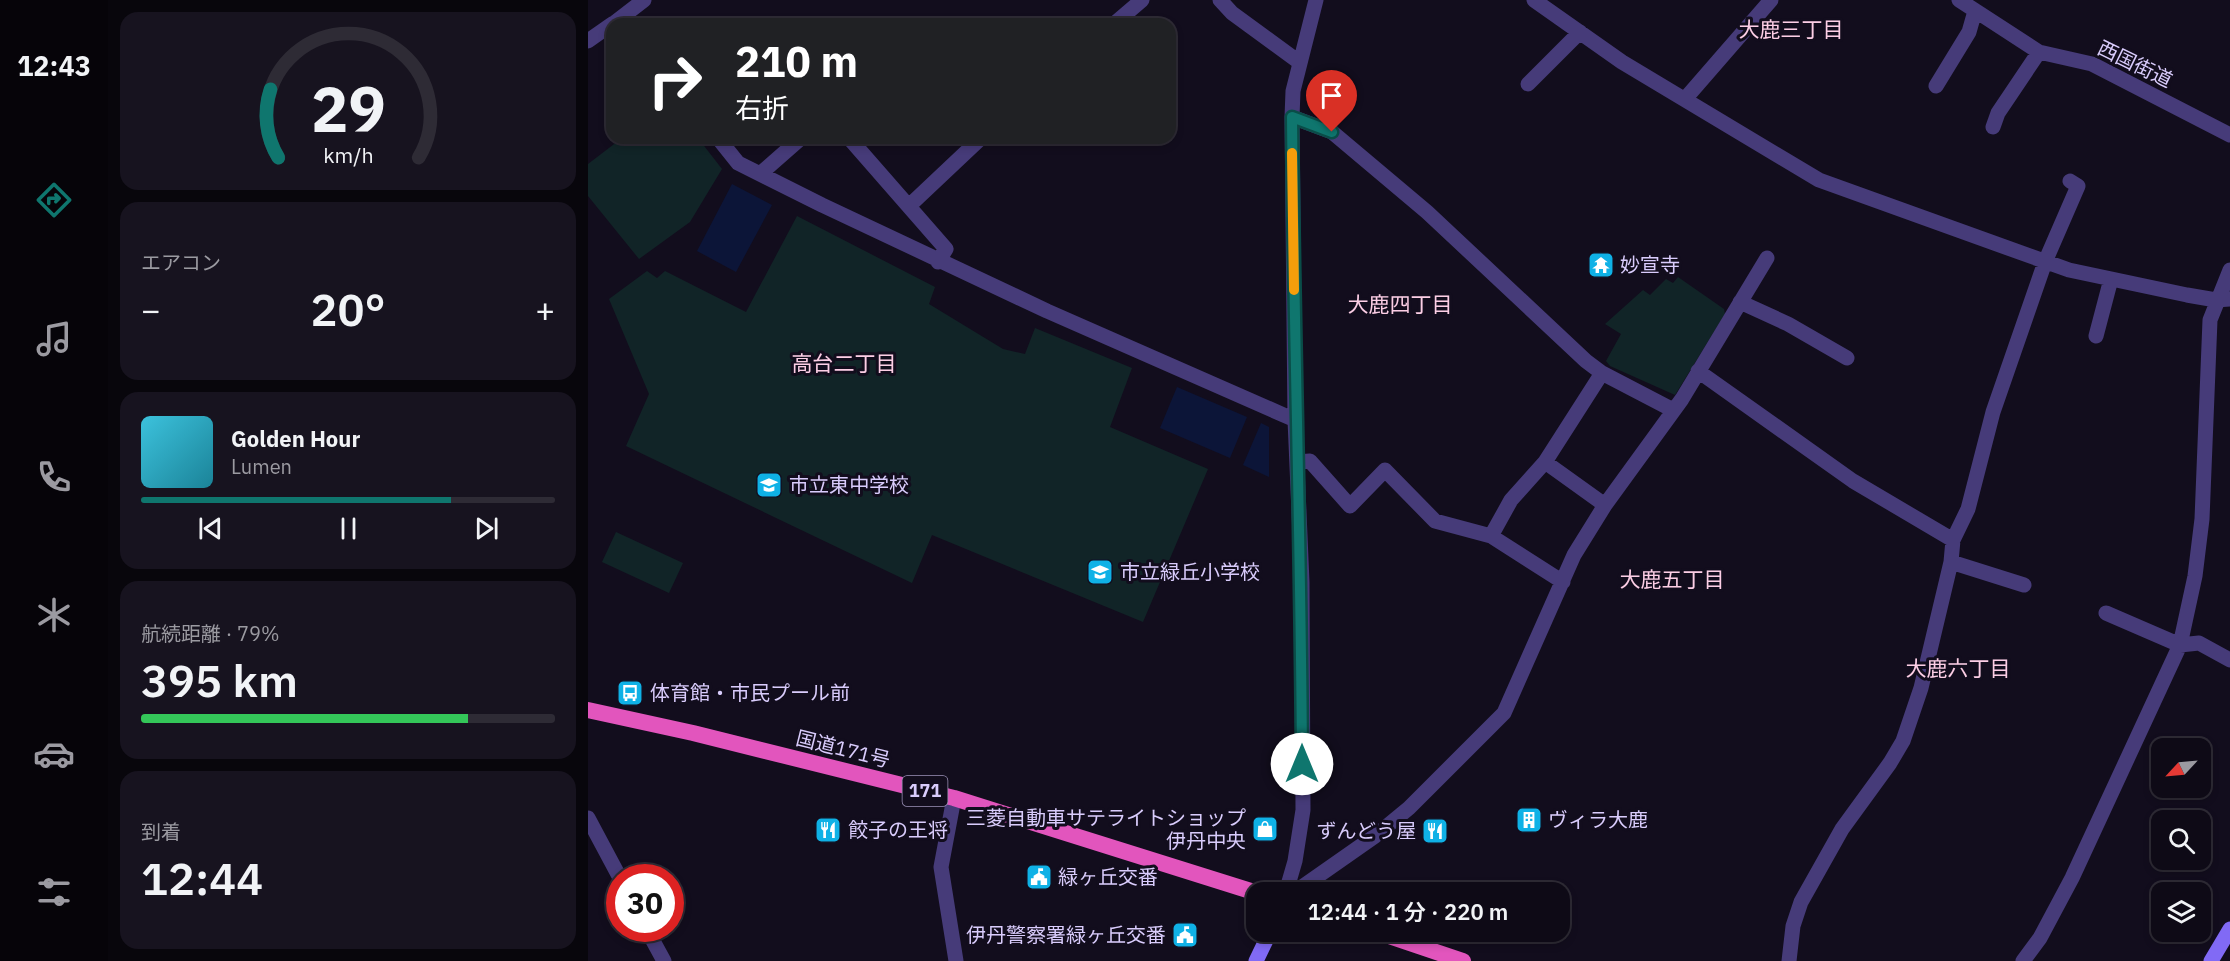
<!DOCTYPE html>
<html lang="ja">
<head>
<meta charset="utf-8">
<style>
  body { margin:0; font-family:"IBM Plex Sans","Noto Sans JP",sans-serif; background:#17131f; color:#f1f3f6; height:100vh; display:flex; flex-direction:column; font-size:22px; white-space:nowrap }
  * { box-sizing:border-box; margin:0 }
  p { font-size:20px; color:#9b9aa1 }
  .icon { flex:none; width:33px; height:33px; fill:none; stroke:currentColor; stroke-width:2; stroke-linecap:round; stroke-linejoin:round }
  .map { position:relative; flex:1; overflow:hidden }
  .details { display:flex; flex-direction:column; gap:12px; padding:12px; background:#08060c; width:480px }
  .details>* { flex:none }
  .guide { position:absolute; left:18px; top:18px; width:570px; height:126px; border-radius:18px; box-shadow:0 3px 9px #0003,0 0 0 2px #2e2b35; background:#202124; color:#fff; overflow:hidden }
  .needle { width:39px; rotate:244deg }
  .fabs { position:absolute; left:1563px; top:738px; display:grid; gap:12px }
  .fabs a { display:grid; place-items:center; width:60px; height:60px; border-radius:12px; background:#0e0a16; box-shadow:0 3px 9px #0003,0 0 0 2px #2e2b35; font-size:30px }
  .speed { position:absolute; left:18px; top:864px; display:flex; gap:12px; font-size:30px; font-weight:700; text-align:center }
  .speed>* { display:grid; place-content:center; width:78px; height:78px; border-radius:50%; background:#0e0a16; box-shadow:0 3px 9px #0003,0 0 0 2px #2e2b35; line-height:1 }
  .speed .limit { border:9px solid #d22; background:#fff; color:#111 }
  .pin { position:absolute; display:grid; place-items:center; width:51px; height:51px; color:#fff; margin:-62px -26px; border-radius:50% 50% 50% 0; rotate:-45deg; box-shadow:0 0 6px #0007 }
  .pin .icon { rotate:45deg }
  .me { position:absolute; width:66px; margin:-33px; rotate:0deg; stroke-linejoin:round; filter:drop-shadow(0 0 4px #0008) }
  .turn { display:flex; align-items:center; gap:21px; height:126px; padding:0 30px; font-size:27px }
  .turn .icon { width:78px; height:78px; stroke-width:2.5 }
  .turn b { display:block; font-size:42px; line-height:51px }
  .big { font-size:45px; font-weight:600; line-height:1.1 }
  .details .tile { flex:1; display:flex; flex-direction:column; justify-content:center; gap:9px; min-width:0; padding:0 21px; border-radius:18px; background:#17131f }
  .details .dial { align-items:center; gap:0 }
  .dial svg { height:156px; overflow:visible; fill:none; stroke:#2e2b35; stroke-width:7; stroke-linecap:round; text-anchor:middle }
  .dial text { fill:#f1f3f6; stroke:none }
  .song { display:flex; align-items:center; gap:18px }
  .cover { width:72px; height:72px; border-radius:9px; background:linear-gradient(135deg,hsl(190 70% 55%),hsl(190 70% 35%)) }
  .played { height:6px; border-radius:3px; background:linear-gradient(90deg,#0f766e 75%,#2e2b35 75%) }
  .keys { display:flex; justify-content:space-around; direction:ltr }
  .heat { display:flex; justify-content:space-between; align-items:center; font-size:33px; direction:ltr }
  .charge { height:9px; border-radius:4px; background:linear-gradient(90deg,#34c759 79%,#2e2b35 0) }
  .trip { position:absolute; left:658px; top:882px; width:324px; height:60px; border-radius:18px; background:#0e0a16; box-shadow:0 3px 9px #0003,0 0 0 2px #2e2b35; font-weight:600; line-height:60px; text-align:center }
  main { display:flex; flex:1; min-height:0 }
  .dock { display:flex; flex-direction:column; width:108px; justify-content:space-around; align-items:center; background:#060409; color:#9b9aa1 }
  .dock .icon { width:42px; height:42px }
  .dock .active { color:#0f766e }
  .dock b { font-size:27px; color:#f1f3f6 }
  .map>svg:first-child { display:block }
</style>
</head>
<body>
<main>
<nav class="dock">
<b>12:43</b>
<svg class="icon active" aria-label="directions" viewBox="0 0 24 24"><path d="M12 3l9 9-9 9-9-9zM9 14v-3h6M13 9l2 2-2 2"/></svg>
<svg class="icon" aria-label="music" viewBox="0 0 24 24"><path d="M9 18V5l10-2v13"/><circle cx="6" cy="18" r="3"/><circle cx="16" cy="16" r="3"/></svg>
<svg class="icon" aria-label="phone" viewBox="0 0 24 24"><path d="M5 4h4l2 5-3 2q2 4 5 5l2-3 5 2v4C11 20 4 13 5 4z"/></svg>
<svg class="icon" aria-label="climate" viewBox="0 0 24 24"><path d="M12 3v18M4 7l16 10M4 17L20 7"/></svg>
<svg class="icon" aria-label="car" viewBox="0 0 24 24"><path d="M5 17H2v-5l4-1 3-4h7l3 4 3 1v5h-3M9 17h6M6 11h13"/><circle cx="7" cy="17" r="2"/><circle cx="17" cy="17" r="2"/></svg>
<svg class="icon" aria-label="filters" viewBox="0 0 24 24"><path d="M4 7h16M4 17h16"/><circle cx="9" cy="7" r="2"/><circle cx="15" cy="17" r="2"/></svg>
</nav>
<section class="details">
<div class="tile dial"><svg viewBox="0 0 100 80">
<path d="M14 69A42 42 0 1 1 86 69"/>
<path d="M14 69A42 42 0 0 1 10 34" stroke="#0f766e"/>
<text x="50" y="56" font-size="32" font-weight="700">29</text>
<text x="50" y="72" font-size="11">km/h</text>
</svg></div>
<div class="tile"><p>エアコン</p>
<div class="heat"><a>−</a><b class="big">20°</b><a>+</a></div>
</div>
<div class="tile">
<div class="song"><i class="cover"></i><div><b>Golden Hour</b><p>Lumen</p></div></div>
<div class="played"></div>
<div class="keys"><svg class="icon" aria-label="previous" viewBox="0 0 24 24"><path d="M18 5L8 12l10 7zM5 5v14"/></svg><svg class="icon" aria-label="pause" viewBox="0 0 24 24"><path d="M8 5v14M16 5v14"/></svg><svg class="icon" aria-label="next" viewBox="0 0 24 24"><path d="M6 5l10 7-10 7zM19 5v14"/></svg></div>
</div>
<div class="tile"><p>航続距離 · 79%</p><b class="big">395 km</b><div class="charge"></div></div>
<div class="tile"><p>到着</p><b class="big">12:44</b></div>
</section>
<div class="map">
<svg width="1642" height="961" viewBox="0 0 1642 961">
  <rect width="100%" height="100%" fill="#120d1d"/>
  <!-- green -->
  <path fill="#112427" d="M 34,138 L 110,138 L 134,169 L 102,222 L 51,259 L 0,196 L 0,164 Z
    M 209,216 L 347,287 L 341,304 L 415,349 L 437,354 L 447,328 L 544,368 L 522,427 L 620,469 L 555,622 L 344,535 L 324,583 L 38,446 L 61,394 L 21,299 L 59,271 L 69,278 L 77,271 L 158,312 Z
    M 1090,277 L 1136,309 L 1137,314 L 1087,395 L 1022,366 L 1018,361 L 1033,334 L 1017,324 L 1055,290 L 1062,295 L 1078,279 L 1085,283 Z
    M 28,532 L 95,563 L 81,593 L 14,562 Z"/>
  <!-- water -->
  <path fill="#0c1538" d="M 144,184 L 184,205 L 148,272 L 109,251 Z
    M 589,387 L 659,417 L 642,458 L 572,428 Z
    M 673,423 L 681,427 L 681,477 L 655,465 Z"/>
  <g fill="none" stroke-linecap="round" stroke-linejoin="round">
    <!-- minor -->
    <path stroke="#463b79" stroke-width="15" d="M 632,0 L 644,13 L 711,62
      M 946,0 L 1034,62 L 1231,180 L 1481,270 L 1599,295 L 1628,300 L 1642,299
      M 1371,0 L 1451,52 L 1504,64 L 1642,135
      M 25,24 L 56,0
      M 526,24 L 554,0
      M 0,41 L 24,24
      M 940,84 L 992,32
      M 1348,86 L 1381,32 L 1387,11
      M 1097,99 L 1183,0
      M 704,117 L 744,132 L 839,212 L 998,361 L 1014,373 L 1085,410
      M 1405,127 L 1410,113 L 1451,52
      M 130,138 L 150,163 L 234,205 L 459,311 L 707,420
      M 261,138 L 358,249 L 350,262
      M 172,174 L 213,138
      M 322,205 L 393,138
      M 1152,302 L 1200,324 L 1259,358
      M 1508,336 L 1523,279
      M 1110,371 L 1265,481 L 1365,540
      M 709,462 L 722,461 L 762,506 L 797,470 L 847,521 L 903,536 L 975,582
      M 957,462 L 1017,505
      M 903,536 L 923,500 L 957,462 L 1014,373
      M 1363,562 L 1436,585
      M 1518,613 L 1592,645 L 1611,643 L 1642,660
      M 366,798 L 353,867 L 368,961
      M 0,818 L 32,878
      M 698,892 L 707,861 L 715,810 L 714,582 L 707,420 L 704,117 L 705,91 L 728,0
      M 707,892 L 787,836 L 821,808 L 916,713 L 986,555 L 1017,505 L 1094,399 L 1179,258
      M 58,928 L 76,961
      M 1201,961 L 1205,926 L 1213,902 L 1254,829 L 1302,763 L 1315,741 L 1333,688 L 1363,562 L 1365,540 L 1380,509 L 1405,412 L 1457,262 L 1490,186 L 1482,181
      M 1435,961 L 1452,938 L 1484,878 L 1592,645 L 1607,576 L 1614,519 L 1622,320 L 1642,270"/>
    <!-- secondary -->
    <path stroke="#816af5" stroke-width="15" d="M 668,961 L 682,932
      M 1623,961 L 1642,929"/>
    <!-- trunk -->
    <path stroke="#e255bd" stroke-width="16" d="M 0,710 L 105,733 L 366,798 L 669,893
      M 789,932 L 875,961"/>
  </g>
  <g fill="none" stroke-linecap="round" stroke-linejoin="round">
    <!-- route casing -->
    <g stroke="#0a4d48" stroke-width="15">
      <path id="route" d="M 714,764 C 713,548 706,333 704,117 L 744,132"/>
    </g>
    <!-- route -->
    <use href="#route" stroke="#0f766e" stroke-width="10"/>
    <!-- slow -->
    <path stroke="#f59e0b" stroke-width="10" d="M 704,153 L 706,290"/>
  </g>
  <!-- icons -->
  <defs>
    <g id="temple-square" transform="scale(1.35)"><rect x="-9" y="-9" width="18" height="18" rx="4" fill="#0fb1e6" stroke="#120d1d"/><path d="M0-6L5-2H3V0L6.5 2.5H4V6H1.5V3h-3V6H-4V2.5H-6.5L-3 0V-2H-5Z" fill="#fff"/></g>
    <g id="school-square" transform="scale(1.35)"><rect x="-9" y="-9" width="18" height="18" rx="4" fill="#0fb1e6" stroke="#120d1d"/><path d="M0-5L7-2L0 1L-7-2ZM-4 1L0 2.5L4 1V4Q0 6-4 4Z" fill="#fff"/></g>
    <g id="bus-square" transform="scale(1.35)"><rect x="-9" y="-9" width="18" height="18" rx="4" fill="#0fb1e6" stroke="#120d1d"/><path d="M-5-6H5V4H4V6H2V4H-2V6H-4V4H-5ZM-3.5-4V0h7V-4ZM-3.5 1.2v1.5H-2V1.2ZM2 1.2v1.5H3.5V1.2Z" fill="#fff"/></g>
    <g id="building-square" transform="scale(1.35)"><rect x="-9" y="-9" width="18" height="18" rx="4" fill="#0fb1e6" stroke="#120d1d"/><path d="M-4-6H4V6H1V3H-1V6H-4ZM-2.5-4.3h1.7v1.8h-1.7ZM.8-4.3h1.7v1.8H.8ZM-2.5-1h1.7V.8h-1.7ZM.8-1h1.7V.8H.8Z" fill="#fff"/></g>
    <g id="shop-square" transform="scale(1.35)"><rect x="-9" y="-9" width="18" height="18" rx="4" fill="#0fb1e6" stroke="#120d1d"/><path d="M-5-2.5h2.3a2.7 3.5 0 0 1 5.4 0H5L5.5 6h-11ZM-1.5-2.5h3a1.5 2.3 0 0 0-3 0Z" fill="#fff"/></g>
    <g id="restaurant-square" transform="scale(1.35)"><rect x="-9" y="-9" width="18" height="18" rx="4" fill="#0fb1e6" stroke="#120d1d"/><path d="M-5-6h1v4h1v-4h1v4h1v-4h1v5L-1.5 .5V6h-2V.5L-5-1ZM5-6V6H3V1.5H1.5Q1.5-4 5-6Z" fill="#fff"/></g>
    <g id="civic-square" transform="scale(1.35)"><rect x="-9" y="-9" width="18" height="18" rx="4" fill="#0fb1e6" stroke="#120d1d"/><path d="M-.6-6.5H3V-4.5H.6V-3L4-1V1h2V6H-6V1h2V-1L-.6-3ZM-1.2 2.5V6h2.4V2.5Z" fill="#fff"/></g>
  </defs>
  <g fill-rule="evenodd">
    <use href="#temple-square" x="1013" y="265"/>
    <use href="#school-square" x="181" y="485"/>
    <use href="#school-square" x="512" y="572"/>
    <use href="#bus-square" x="42" y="693"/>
    <use href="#building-square" x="941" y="820"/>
    <use href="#shop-square" x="677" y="829"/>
    <use href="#restaurant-square" x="240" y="830"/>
    <use href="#restaurant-square" x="847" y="831"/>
    <use href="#civic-square" x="451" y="877"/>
    <use href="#civic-square" x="597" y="935"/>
  </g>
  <g text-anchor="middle" stroke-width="6" stroke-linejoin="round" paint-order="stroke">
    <!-- shield labels -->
    <rect fill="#120d1d" stroke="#9d93b9" stroke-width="1.5" x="314.5" y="776" width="45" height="30" rx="4.5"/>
    <g font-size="18" font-weight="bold" fill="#d9ccfc">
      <text x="337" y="797">171</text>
    </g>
    <!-- street labels -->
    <g font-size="20" fill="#d9ccfc" stroke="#120d1d">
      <text transform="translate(1547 64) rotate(26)" y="7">西国街道</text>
      <text transform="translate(255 749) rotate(14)" y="7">国道171号</text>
    </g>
    <!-- poi labels -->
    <g font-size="20" fill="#d9ccfc" stroke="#120d1d" text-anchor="start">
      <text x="1032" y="272">妙宣寺</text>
      <text x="201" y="492">市立東中学校</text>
      <text x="532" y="579">市立緑丘小学校</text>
      <text x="62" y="700">体育館・市民プール前</text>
      <text x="658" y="825" text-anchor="end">三菱自動車サテライトショップ<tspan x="658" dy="23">伊丹中央</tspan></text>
      <text x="960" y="827">ヴィラ大鹿</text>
      <text x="260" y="837">餃子の王将</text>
      <text x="828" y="838" text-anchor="end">ずんどう屋</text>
      <text x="470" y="884">緑ヶ丘交番</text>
      <text x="578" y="942" text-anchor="end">伊丹警察署緑ヶ丘交番</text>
    </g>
    <!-- neighbourhood labels -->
    <g font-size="21" fill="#fccee5" stroke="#120d1d">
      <text x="1203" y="37">大鹿三丁目</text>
      <text x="812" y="312">大鹿四丁目</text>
      <text x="256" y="371">高台二丁目</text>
      <text x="1084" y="587">大鹿五丁目</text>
      <text x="1370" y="676">大鹿六丁目</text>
    </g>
  </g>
</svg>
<div class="fabs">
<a><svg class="needle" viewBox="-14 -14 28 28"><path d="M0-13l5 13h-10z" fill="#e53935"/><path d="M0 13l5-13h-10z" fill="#9b9aa1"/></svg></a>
<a><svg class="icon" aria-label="search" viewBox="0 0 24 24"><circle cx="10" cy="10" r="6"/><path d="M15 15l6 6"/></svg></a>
<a><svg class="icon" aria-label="layers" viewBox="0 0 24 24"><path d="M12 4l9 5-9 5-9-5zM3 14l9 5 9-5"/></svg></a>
</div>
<div class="speed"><div class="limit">30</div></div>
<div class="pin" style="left:744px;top:132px;background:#d93025"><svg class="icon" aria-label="arrive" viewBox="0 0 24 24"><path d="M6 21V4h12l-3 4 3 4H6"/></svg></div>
<svg class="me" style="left:714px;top:764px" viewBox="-20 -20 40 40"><circle r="19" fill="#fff"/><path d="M0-13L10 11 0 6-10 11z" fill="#0f766e"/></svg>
<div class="trip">12:44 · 1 分 · 220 m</div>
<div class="guide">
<div class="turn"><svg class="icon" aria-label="right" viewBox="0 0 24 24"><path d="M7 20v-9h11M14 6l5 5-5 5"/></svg><div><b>210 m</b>右折</div></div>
</div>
</div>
</main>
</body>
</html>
